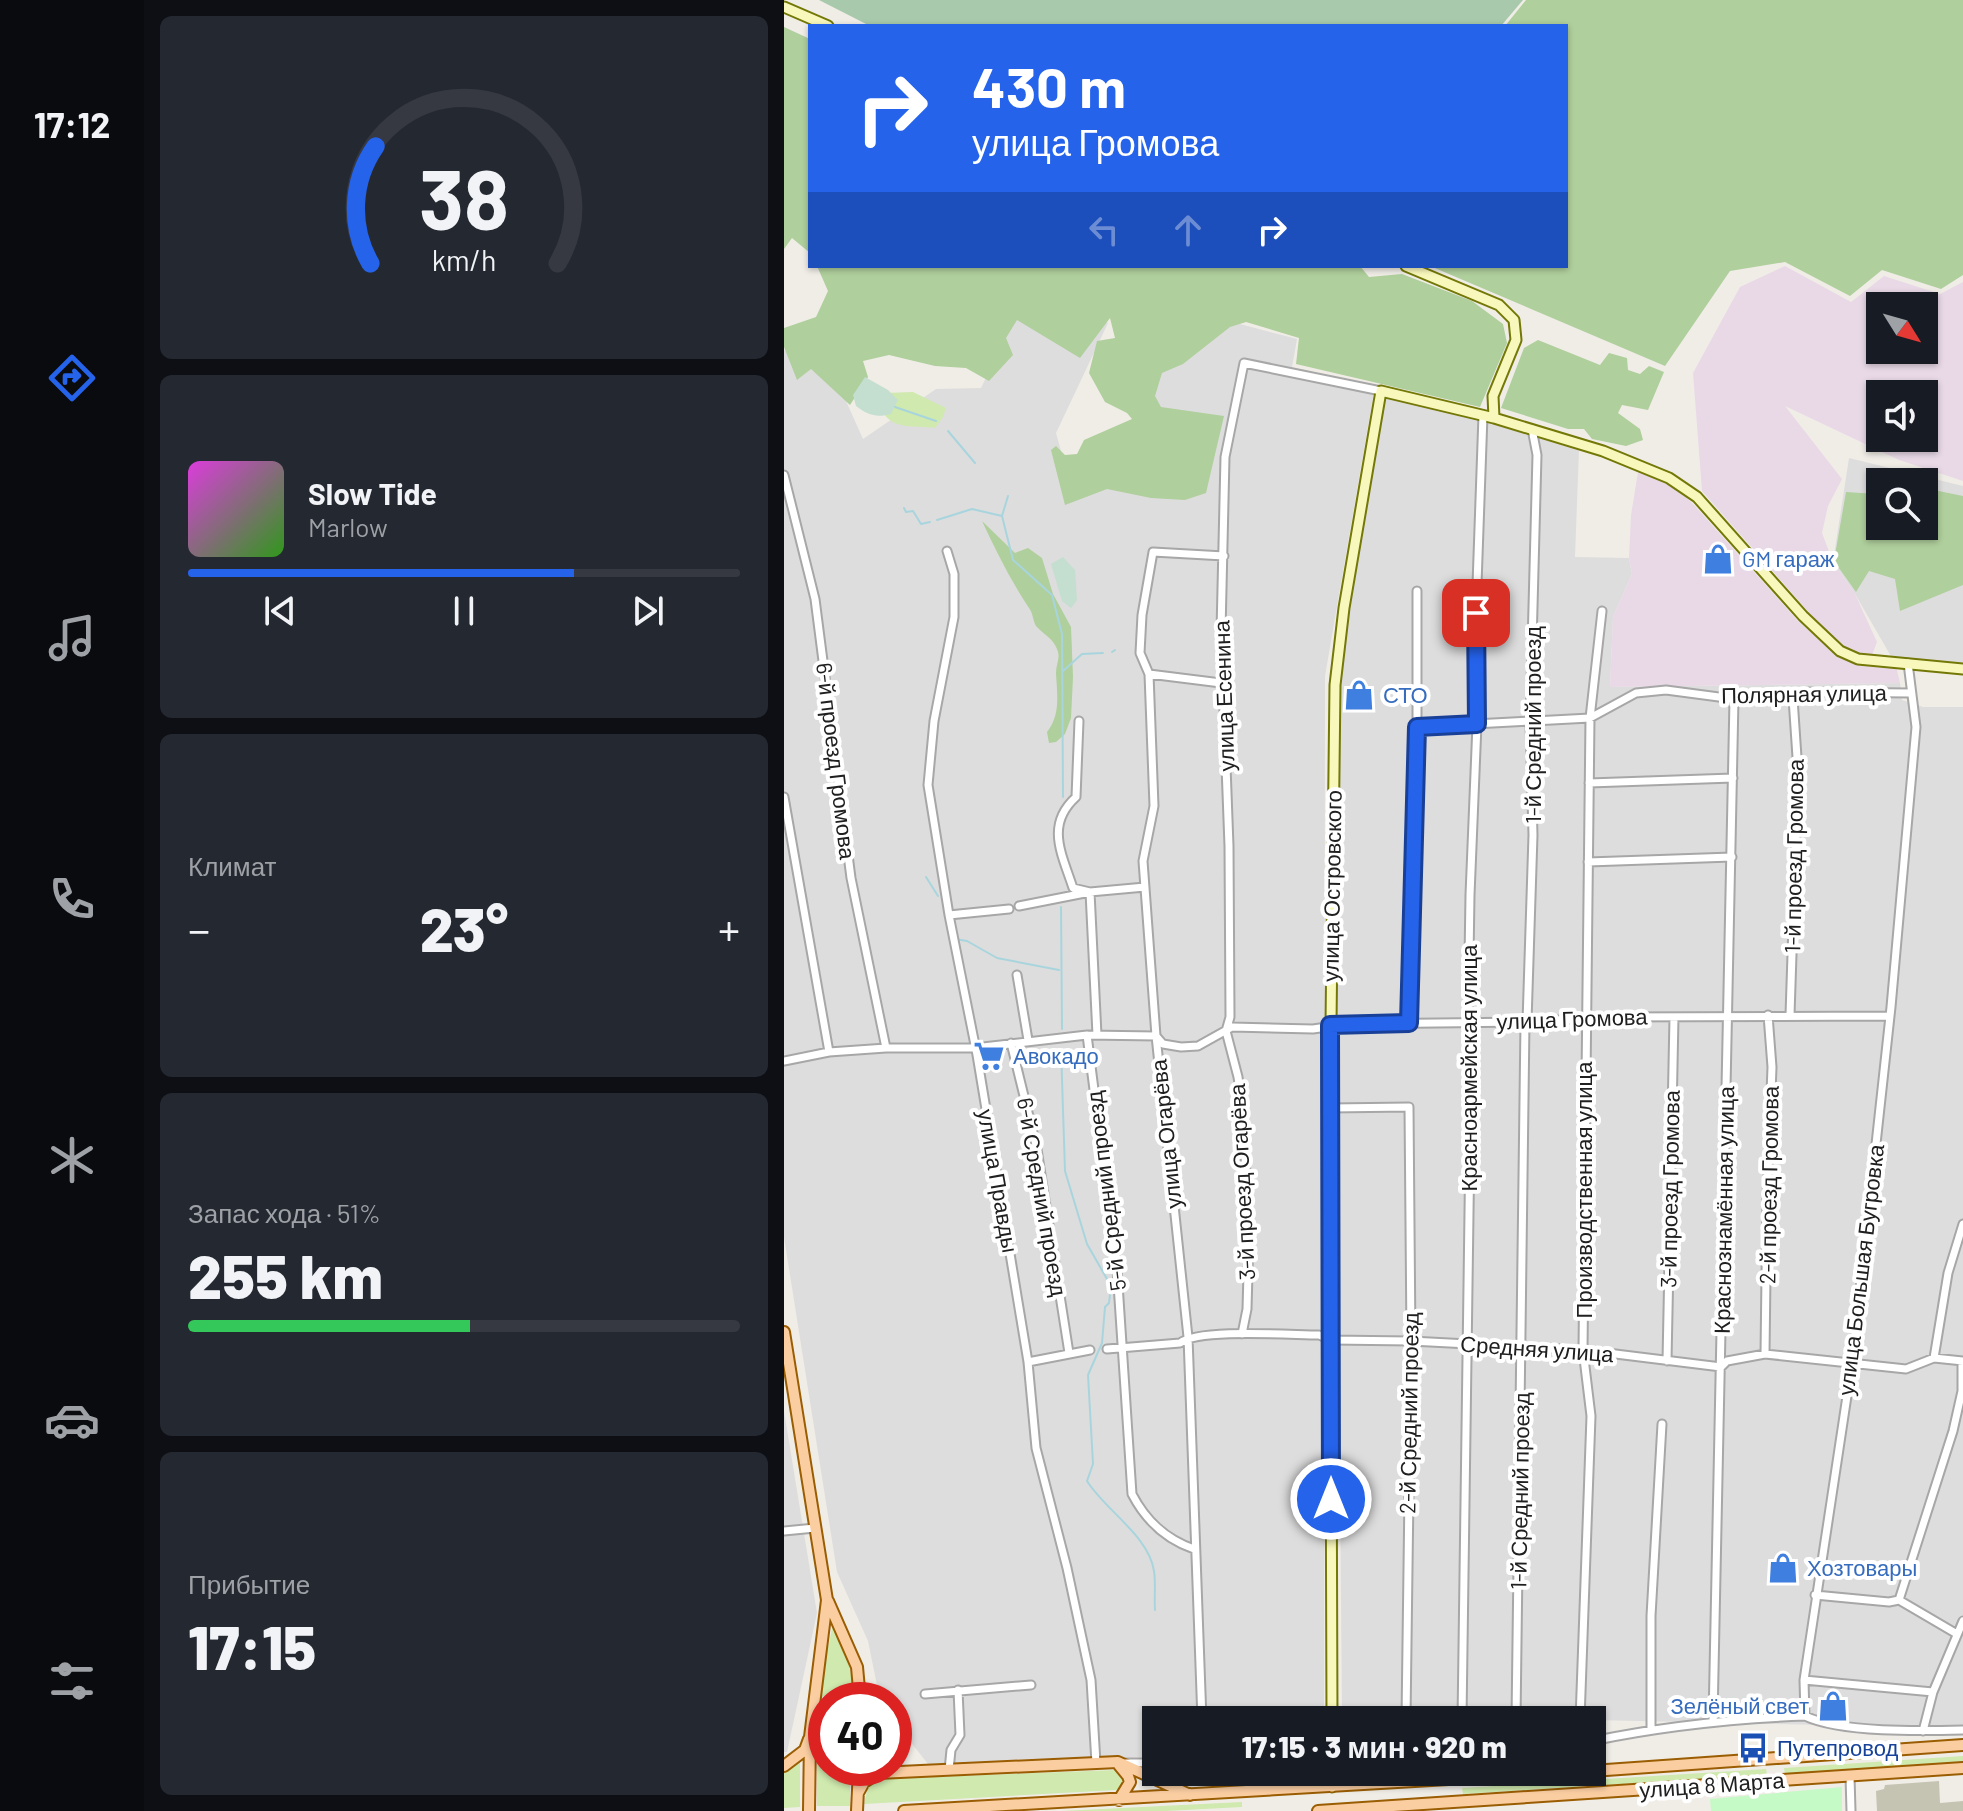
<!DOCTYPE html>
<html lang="ru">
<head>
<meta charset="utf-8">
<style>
  body { margin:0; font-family:Barlow,sans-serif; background:#242831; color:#f1f3f6; height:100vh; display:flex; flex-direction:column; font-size:30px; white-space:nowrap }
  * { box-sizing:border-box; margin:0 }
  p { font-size:26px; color:#9ea1a6 }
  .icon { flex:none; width:44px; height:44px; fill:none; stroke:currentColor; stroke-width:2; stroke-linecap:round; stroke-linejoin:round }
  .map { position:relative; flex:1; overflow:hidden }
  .side { display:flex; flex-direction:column; gap:16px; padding:16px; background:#0d0f14; width:640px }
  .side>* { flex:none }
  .guide { position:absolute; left:24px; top:24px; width:760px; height:244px; border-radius:0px; box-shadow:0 2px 6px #0004; background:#2563eb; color:#fff; overflow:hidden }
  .needle { width:52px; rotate:127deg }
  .fabs { position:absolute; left:1082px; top:292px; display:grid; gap:16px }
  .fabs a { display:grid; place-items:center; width:72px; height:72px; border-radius:0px; background:#171b24; box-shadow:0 2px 6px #0004; font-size:40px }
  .speed { position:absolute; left:24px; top:1682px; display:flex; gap:16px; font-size:40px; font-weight:700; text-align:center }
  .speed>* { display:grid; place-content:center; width:104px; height:104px; border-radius:50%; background:#171b24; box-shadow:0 2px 6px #0004; line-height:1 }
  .speed .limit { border:12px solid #d22; background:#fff; color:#111 }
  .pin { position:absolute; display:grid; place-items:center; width:68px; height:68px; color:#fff; margin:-34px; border-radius:16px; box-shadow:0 4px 12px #0006 }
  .me { position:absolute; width:88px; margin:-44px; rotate:0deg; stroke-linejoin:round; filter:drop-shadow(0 0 6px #0008) }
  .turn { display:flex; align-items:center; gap:28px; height:168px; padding:0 32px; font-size:36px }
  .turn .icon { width:104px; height:104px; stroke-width:2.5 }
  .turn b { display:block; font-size:56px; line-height:68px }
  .lanes { display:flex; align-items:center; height:76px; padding:0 32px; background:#0003; justify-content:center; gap:40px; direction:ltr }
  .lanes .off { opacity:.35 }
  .big { font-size:60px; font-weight:800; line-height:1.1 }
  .side .widget { flex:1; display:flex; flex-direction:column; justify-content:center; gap:12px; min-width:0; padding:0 28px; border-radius:12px; background:#242831 }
  .side .dial { align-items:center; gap:0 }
  .dial svg { height:208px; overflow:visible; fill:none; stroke:#363941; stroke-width:7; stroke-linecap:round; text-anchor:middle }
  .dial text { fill:#f1f3f6; stroke:none }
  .song { display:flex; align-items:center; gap:24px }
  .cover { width:96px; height:96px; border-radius:12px; background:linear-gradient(135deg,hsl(300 70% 55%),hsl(110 70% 35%)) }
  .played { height:8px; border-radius:4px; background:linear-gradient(90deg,#2563eb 70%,#363941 70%) }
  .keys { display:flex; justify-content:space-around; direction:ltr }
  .heat { display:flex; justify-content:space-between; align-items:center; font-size:44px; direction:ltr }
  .charge { height:12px; border-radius:6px; background:linear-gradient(90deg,#34c759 51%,#363941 0) }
  .trip { position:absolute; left:358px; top:1706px; width:464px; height:80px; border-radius:0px; background:#171b24; box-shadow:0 2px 6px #0004; font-weight:800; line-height:80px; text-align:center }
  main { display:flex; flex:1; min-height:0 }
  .menu { display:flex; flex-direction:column; width:144px; justify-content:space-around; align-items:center; background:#090b0e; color:#9ea1a6 }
  .menu .icon { width:56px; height:56px }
  .menu .selected { color:#2563eb }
  .menu b { font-size:36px; color:#f1f3f6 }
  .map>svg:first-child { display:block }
</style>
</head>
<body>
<main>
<nav class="menu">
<b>17:12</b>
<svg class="icon selected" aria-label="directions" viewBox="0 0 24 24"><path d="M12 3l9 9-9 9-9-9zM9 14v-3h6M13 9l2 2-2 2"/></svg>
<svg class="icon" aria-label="music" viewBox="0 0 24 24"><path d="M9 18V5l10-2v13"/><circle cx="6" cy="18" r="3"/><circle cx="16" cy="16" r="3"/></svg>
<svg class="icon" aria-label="phone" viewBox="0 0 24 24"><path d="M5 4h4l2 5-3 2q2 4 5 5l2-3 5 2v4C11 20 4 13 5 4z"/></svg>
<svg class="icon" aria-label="climate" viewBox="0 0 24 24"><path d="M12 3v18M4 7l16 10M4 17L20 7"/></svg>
<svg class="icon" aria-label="car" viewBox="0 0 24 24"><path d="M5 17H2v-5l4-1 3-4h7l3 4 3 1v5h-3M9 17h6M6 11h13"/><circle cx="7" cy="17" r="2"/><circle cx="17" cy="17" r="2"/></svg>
<svg class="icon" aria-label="filters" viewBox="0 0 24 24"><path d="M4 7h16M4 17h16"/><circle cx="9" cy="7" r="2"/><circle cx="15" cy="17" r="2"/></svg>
</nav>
<section class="side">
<div class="widget dial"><svg viewBox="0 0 100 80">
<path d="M14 69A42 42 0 1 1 86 69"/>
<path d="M14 69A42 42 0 0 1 16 24" stroke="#2563eb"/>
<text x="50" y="56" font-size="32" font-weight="700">38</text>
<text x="50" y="72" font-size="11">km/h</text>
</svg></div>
<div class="widget">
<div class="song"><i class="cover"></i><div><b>Slow Tide</b><p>Marlow</p></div></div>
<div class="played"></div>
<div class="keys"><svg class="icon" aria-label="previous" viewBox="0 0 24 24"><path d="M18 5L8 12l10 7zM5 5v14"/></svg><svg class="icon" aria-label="pause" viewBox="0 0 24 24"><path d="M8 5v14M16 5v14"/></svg><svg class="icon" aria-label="next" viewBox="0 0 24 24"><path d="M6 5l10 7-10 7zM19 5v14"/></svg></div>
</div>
<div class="widget"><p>Климат</p>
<div class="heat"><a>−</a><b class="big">23°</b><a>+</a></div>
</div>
<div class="widget"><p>Запас хода · 51%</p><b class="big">255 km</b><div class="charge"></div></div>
<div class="widget"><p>Прибытие</p><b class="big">17:15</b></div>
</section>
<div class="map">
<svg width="1179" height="1811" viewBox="0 0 1179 1811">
  <rect width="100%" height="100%" fill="#f0ede7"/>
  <!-- residential -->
  <path fill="#dedddd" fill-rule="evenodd" d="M 233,266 L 324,323 L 272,433 L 284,476 L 363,413 L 356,340 L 437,319 L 513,339 L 508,367 L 591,386 L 541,676 L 540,1720 L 372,1720 L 372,1757 L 144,1764 L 110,1721 L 110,1700 L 96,1700 L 84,1641 L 53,1572 L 0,1237 L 0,350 L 29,362 L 58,392 L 79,439 L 152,389 L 197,388 L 218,345 Z
    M 601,394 L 658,408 L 795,449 L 791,557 L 845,558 L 848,574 L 829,617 L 826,687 L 1116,683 L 1118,700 L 1139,707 L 1179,707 L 1179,1728 L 808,1720 L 558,1720 L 552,1016 L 555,680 L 567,575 Z
    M 1065,458 L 1179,486 L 1179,664 L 1108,658 L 1071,594 L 1049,562 ZM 1096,482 L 1140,482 L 1140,526 L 1096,526 Z
    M 0,1411 L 33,1613 L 3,1752 L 0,1752 Z"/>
  <!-- industrial -->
  <path fill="#e9d9e7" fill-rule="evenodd" d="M 1001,266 L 1067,302 L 1100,276 L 1156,294 L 1179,282 L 1179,481 L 1115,460 L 1001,406 L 1058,479 L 1044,506 L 1038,533 L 1049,562 L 1071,594 L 1093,642 L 1088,655 L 1076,655 L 1058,650 L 918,491 L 909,373 L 956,287 ZM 1096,306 L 1140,306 L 1140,350 L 1096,350 ZM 1096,394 L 1140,394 L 1140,438 L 1096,438 Z
    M 854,472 L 887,483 L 911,506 L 1014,621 L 1053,656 L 1072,663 L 1112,666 L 1116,683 L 826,687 L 829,617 L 848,574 L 845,558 L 847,515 Z"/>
  <!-- construction -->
  <path fill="#c5c4b2" d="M 1155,1781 L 1156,1803 L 1179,1801 L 1179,1811 L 1093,1811 L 1092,1791 L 1100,1789 L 1101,1785 Z"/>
  <!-- grass -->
  <path fill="#cfe9ae" d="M 129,392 L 162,408 L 159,417 L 151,428 C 128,425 105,431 96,406 L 101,393 Z
    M 49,1624 L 64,1660 L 72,1700 L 53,1693 L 33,1698 Z
    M 1179,1756 L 1179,1763 L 1001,1775 L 1000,1768 Z
    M 16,1761 L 16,1807 L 0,1808 L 0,1771 Z
    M 33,1764 L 42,1764 L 42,1768 L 66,1768 L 66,1806 L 33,1806 Z
    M 372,1769 L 372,1772 L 438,1772 L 441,1774 L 440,1779 L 426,1782 L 423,1786 L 402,1785 L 362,1770 Z
    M 982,1769 L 983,1775 L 679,1794 L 678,1788 Z
    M 332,1770 L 341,1779 L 339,1786 L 333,1790 L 80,1804 L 84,1787 L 95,1779 Z
    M 458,1802 L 458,1807 L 382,1811 L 278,1811 Z"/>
  <!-- forest -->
  <path fill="#afcf9c" d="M 742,0 L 1179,0 L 1179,275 L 1157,289 L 1098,270 L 1066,296 L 1001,262 L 946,271 L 881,366 L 646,266 L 782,266 L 782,26 L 721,26 Z
    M 0,27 L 26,39 L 26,253 L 8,238 L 0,249 Z
    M 33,266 L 576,266 L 585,277 L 618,274 L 688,301 L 719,324 L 723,343 L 696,407 L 512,364 L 515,338 L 462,322 L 446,327 L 399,364 L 378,373 L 371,396 L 377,407 L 440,416 L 422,493 L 401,500 L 367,498 L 323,489 L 281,505 L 267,450 L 272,446 L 281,455 L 293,454 L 300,440 L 348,419 L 343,413 L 321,402 L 305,373 L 313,341 L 331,338 L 326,318 L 296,358 L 233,320 L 222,338 L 229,355 L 205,381 L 182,368 L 151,366 L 105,355 L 79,361 L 84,377 L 66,405 L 27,369 L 13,380 L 0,347 L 0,328 L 32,317 L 44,291 Z
    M 754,340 L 816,365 L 825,353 L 843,358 L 844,370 L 856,374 L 865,366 L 880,372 L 864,410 L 838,405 L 834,413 L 856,429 L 859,440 L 842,446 L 808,439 L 800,429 L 784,429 L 717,408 L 740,348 Z
    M 1140,488 L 1179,496 L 1179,585 L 1116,611 L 1111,579 L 1085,571 L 1072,592 L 1050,561 L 1062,492 L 1092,494 L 1096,501 L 1096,526 L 1140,526 Z
    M 198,521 L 231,553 L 244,548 L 258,558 L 269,594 L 287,627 L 289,677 L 287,718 L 281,734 L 272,742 L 265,743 L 263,732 C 277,714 273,694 272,673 C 272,664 277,658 273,649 C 269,638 259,634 252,626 C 249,621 249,613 245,608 C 227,581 212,551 198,521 Z"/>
  <!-- wetland -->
  <path fill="#c4ded0" d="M 81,377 L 104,390 L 114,400 L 107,414 C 92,418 84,415 72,406 L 69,395 Z
    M 279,557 L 291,570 L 293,600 L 287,608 L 278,601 L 267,564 Z"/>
  <!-- cemetery -->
  <path fill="#a8c9ab" d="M 35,0 L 739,0 L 717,26 L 86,26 Z"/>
  <!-- park -->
  <path fill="#c5f9c6" d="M 1058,1787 L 1058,1811 L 927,1811 L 926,1799 Z"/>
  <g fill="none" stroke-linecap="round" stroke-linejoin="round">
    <!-- stream -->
    <path stroke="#a8d5dd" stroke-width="2" d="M 111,407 L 152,421
      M 164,431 L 191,463
      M 120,508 L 122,512 L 129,511 L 137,524 L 146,522
      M 218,516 L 224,496
      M 153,520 L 188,509 L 218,516 L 229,560 L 268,595 L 278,634 L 279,797
      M 328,652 L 331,650
      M 279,671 L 298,654 L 319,653
      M 142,877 L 154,896
      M 277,907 L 278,1029
      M 171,939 L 183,941 L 213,958 L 275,970
      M 277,1049 L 281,1171 L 303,1244 L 327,1286 L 325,1303 L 321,1307 L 318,1343 L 304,1375 L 309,1464 L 303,1481 C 321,1510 365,1536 370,1571 C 372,1584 370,1597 371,1610"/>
    <!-- street casing -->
    <g stroke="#a7a7a7" stroke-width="11">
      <path id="street" d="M 0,475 L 31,599 L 67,878 L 102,1048
        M 163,551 L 170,574 L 170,617 L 150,721 L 144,785 L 165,915 L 193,1055 L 244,1362 L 252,1448 L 283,1568 L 307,1680 L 312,1763
        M 1124,663 L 1132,727 L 1107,1007 L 1068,1363 L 1020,1680 L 1021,1716 C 1057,1733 1138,1731 1179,1730
        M 365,674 L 437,683
        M 295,721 L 292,797 C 261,825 278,854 289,888 L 306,892 L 313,1035
        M 633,727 L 806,718 L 852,693 L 882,690 L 950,699 L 1009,698 L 1020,692 L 1127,693
        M 805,783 L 949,778
        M 0,797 L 45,1052
        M 804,862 L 948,857
        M 235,906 L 306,892 L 361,887
        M 165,915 L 225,909
        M 233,975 L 244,1040
        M 1006,1015 L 1014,772 L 1009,698
        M 743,1022 L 749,835 L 746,721 L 753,455 L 748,429
        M 625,1023 L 633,727 L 633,591
        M 303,1035 L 333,1269 L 348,1494 C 362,1521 381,1539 410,1549
        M 227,1043 L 253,1149 L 285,1353
        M 0,1061 L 45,1052 L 102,1048 L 190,1048 L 303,1035 L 372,1036 L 379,1044 L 397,1047 L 414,1046 L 448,1027 L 529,1029 L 563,1024 L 743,1022 L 823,1017 L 1106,1016
        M 546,1108 L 625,1107 L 627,1341 L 622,1720
        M 458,1334 L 463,1309 L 465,1237 L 459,1112 L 454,1077 L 442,1031 L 446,1017 L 445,846 L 437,632 L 441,457 L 460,363 L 597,391
        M 323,1349 L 396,1343 C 414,1328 508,1335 535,1335 L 547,1340 L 627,1341 L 799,1350 L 937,1367 L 943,1361 L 981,1354 L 1122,1369 L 1150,1358 L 1179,1361
        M 981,1354 L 983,1197 L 988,1067 L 984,1015
        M 1150,1358 L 1164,1273 L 1179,1224
        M 883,1361 L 890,1017
        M 244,1362 L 306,1350
        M 0,1531 L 31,1528
        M 1031,1595 L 1105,1602 L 1115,1600 L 1173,1634
        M 1115,1600 L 1169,1431 L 1178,1391 L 1178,1361
        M 1020,1680 L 1149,1692
        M 141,1694 L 247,1685
        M 418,1720 L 404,1337 L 372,1036 L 359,861 L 370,806 L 365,674 L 356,653 L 358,615 L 369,552 L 440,556
        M 678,1720 L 687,1068 L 684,1022 L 686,895 L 693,724 L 692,613 L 699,415
        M 732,1720 L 741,1022
        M 796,1720 L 807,1416 L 799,1350 L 806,718 L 818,611
        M 929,1720 L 950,699
        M 867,1729 L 867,1616 L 878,1424
        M 1139,1731 L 1149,1692 L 1179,1621
        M 808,1741 C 880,1726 947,1719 1021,1716
        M 342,1763 L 372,1763
        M 165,1770 L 167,1750 L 176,1735 L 174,1690
        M 1066,1776 L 1067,1811"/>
    </g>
    <!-- secondary casing -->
    <g stroke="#737807" stroke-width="13">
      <path id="secondary" d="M 0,7 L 44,26
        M 622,266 L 715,305 L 730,320 L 732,340 L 709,396 L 710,418
        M 548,1720 L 546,1108 L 551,685 L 560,608 L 597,391 L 710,418 L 819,451 L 885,478 L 913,497 L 1019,616 L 1056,651 L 1074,659 L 1179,669
        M 548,1772 L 548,1787"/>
    </g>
    <!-- primary casing -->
    <g stroke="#9a5d02" stroke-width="14">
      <path id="primary" d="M 0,1332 L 43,1600 L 26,1737 L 25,1811
        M 44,1601 L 73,1667 L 76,1700
        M 29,1719 L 42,1706
        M 335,1765 L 344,1776 L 346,1782 L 335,1800
        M 0,1766 L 21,1750 L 25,1739
        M 808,1771 L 1179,1745
        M 74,1793 L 80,1782 L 94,1773 L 334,1762 L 406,1795
        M 73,1811 L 75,1768
        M 120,1811 L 786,1772
        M 534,1811 L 1179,1768"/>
    </g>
    <!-- street -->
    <use href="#street" stroke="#fff" stroke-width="7"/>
    <!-- secondary -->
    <use href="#secondary" stroke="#f9f8bc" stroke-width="9"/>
    <!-- primary -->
    <use href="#primary" stroke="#fbcea2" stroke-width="10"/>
  </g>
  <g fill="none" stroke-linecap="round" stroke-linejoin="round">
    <!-- route casing -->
    <g stroke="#184099" stroke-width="20">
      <path id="route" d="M 547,1499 L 546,1025 L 625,1023 L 633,727 L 693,724 L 692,613"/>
    </g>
    <!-- route -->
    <use href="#route" stroke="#2563eb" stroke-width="14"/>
  </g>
  <!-- icons -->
  <defs>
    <g id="shop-bare" transform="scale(2.4)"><path d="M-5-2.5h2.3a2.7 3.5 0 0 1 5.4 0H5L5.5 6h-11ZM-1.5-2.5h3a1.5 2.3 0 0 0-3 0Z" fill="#3f7fe0" stroke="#fff" stroke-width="2.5" paint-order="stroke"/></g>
    <g id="supermarket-bare" transform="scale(2.4)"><path d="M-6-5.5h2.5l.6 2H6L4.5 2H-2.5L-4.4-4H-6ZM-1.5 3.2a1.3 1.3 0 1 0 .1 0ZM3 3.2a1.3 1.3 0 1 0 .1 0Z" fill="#3f7fe0" stroke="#fff" stroke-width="2.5" paint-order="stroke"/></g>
    <g id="bus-bare" transform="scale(2.4)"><path d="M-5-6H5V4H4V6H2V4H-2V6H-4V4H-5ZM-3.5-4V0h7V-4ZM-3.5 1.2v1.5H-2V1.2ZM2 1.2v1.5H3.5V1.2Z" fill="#1a4fb4" stroke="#fff" stroke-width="2.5" paint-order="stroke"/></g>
  </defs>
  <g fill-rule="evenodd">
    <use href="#shop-bare" x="934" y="559"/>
    <use href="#shop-bare" x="575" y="695"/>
    <use href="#supermarket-bare" x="205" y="1056"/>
    <use href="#shop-bare" x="999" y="1568"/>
    <use href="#shop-bare" x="1049" y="1706"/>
    <use href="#bus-bare" x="969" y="1748"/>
  </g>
  <g text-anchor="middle" stroke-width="8" stroke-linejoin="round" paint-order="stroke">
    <!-- shop labels -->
    <g font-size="22" fill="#366cbe" stroke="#fff" text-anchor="start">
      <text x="958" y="567">GM гараж</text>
      <text x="599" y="703">СТО</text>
      <text x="229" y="1064">Авокадо</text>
      <text x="1023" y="1576">Хозтовары</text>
      <text x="1025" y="1714" text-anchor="end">Зелёный свет</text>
    </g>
    <!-- street labels -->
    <g font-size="22" fill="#202020" stroke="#fff">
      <text transform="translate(1020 694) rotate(-1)" y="8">Полярная улица</text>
      <text transform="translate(440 696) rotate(-92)" y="8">улица Есенина</text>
      <text transform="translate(749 725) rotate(-90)" y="8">1-й Средний проезд</text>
      <text transform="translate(52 761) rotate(83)" y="8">6-й проезд Громова</text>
      <text transform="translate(1010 856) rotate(-89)" y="8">1-й проезд Громова</text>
      <text transform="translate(548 886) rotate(-89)" y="8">улица Островского</text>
      <text transform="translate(788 1019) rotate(-2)" y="8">улица Громова</text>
      <text transform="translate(685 1068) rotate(-90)" y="8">Красноармейская улица</text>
      <text transform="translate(382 1134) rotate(-96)" y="8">улица Огарёва</text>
      <text transform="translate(214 1181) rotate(80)" y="8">улица Правды</text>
      <text transform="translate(458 1182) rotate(-93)" y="8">3-й проезд Огарёва</text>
      <text transform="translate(985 1185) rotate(-89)" y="8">2-й проезд Громова</text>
      <text transform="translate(886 1189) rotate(-89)" y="8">3-й проезд Громова</text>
      <text transform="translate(800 1190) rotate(-90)" y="8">Производственная улица</text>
      <text transform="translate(322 1191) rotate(-97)" y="8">5-й Средний проезд</text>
      <text transform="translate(258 1197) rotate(80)" y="8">6-й Средний проезд</text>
      <text transform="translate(940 1210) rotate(-89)" y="8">Краснознамённая улица</text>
      <text transform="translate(1077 1270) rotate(-83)" y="8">улица Большая Бугровка</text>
      <text transform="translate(753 1349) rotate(4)" y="8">Средняя улица</text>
      <text transform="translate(625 1413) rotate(-89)" y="8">2-й Средний проезд</text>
      <text transform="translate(736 1491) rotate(-89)" y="8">1-й Средний проезд</text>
      <text transform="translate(928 1785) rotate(-4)" y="8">улица 8 Марта</text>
    </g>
    <!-- transit labels -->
    <g font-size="22" fill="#164399" stroke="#fff" text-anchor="start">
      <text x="993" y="1756">Путепровод</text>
    </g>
  </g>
</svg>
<div class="fabs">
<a><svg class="needle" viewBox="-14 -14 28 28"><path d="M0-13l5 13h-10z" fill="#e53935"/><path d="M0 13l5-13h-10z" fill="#9ea1a6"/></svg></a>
<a><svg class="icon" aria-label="sound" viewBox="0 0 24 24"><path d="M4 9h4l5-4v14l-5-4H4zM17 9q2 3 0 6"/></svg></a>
<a><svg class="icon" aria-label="search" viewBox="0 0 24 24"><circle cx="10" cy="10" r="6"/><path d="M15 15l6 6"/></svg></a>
</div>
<div class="speed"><div class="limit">40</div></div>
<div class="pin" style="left:692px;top:613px;background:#d93025"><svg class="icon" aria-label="arrive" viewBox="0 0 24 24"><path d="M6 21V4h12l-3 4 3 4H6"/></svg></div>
<svg class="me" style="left:547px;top:1499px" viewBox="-20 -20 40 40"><circle r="17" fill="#2563eb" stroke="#fff" stroke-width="3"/><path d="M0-11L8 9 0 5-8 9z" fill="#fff"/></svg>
<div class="trip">17:15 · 3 мин · 920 m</div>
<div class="guide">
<div class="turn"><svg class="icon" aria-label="right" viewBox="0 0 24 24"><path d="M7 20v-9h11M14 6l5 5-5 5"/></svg><div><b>430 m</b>улица Громова</div></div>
<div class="lanes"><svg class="icon off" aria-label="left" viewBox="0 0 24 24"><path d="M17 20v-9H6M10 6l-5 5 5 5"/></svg><svg class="icon off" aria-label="ahead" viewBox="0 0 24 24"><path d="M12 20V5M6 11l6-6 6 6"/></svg><svg class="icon" aria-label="right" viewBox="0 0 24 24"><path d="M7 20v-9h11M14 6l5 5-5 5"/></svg></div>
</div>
</div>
</main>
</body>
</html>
